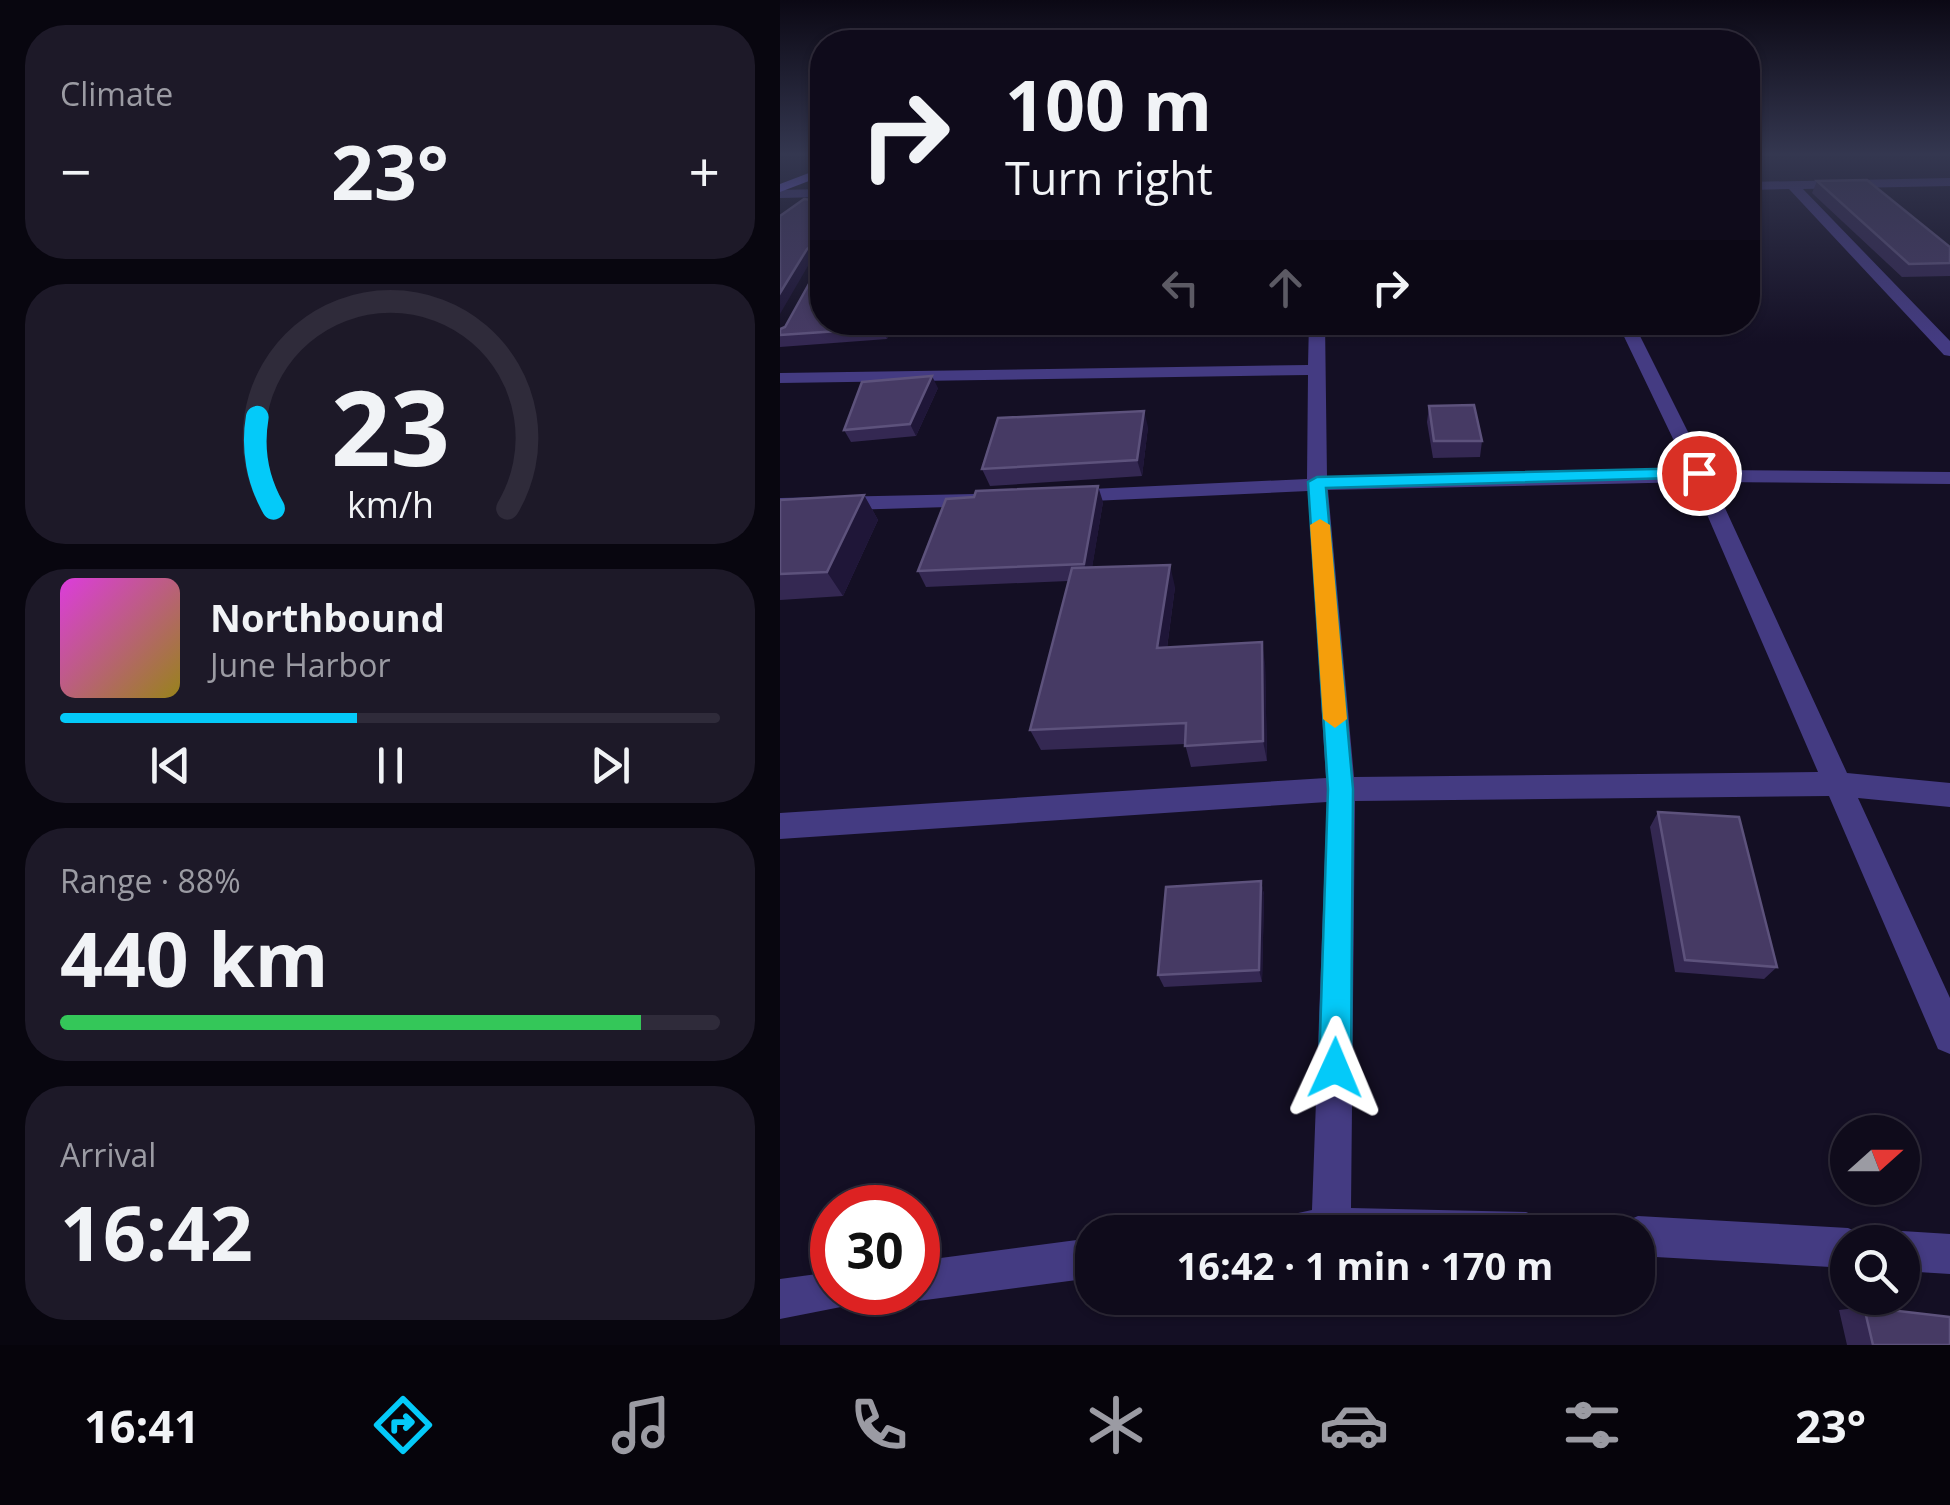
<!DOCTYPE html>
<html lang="en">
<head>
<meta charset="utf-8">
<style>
  body { margin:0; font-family:"Open Sans",sans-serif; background:#1d1928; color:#f1f3f6; height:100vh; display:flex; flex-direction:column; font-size:38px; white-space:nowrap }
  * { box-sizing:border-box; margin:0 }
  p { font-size:32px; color:#9b9ba3 }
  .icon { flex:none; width:55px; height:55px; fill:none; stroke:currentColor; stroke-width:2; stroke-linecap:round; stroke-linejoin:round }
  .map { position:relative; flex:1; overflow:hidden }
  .drawer { display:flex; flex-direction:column; gap:25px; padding:25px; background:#08060f; width:780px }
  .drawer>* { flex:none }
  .hud { position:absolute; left:30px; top:30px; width:950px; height:305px; border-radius:40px; box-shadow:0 2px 8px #0004,0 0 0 2px #2f2b3a; background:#0f0b1b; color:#f1f3f6; overflow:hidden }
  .needle { width:65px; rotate:69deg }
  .fabs { position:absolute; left:1050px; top:1115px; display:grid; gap:20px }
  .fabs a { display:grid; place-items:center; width:90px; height:90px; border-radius:50%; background:#0f0b1b; box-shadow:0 2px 8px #0004,0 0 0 2px #2f2b3a; font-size:50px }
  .speed { position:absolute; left:30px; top:1185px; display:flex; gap:20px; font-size:50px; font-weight:700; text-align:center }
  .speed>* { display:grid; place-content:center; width:130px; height:130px; border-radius:50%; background:#0f0b1b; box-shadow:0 2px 8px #0004,0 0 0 2px #2f2b3a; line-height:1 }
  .speed .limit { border:15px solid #d22; background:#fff; color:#111 }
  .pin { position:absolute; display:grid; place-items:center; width:85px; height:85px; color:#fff; margin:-42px; border:5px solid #fff; border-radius:50%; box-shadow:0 2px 10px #0007 }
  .me { position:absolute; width:110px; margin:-55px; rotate:1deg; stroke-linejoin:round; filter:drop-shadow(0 0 8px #0008) }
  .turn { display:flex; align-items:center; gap:35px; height:210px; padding:0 30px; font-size:45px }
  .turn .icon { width:130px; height:130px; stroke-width:2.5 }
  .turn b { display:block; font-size:70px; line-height:85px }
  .lanes { display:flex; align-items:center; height:95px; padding:0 30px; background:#0003; justify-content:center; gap:50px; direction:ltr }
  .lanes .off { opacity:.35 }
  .big { font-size:75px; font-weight:700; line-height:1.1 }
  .drawer .card { flex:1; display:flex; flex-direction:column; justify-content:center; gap:15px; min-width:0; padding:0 35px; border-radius:40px; background:#1d1928 }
  .drawer .dial { align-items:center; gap:0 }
  .dial svg { height:260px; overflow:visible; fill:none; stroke:#2f2b3a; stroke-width:7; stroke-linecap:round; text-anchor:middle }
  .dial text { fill:#f1f3f6; stroke:none }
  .song { display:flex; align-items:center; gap:30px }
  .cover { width:120px; height:120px; border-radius:15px; background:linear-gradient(135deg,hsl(300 70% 55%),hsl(50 70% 35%)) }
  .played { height:10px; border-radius:5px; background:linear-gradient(90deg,#04caf9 45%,#2f2b3a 45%) }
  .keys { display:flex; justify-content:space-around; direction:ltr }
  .heat { display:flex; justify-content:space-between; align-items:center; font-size:55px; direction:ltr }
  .charge { height:15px; border-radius:8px; background:linear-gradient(90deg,#34c759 88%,#2f2b3a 0) }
  .trip { position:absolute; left:295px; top:1215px; width:580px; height:100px; border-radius:40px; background:#0f0b1b; box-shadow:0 2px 8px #0004,0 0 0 2px #2f2b3a; font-weight:700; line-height:100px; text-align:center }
  .menu { display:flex; height:160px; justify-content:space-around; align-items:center; background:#06040b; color:#9b9ba3 }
  .menu .icon { width:70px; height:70px }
  .menu .on { color:#04caf9 }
  .menu b { font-size:45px; color:#f1f3f6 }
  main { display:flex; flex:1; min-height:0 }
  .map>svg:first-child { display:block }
</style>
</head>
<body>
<main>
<section class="drawer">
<div class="card"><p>Climate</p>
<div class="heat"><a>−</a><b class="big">23°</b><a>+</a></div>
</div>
<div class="card dial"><svg viewBox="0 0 100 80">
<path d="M14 69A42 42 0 1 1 86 69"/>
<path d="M14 69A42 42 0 0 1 9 41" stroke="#04caf9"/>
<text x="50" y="56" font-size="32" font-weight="700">23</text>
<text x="50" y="72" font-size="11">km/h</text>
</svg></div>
<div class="card">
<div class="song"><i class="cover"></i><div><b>Northbound</b><p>June Harbor</p></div></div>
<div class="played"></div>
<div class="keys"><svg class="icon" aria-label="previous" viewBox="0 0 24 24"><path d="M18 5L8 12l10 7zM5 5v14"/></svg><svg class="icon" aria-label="pause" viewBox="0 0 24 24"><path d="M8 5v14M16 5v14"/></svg><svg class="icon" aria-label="next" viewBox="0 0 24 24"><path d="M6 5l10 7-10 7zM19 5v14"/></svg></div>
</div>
<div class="card"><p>Range · 88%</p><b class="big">440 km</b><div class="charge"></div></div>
<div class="card"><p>Arrival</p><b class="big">16:42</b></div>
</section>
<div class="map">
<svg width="1170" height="1345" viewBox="0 0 1170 1345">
  <rect width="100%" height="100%" fill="#140f24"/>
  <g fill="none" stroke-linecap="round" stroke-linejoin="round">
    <!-- street -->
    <path fill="#443b82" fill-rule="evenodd" d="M 1170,178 L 1170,186 L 1023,189 L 1170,341 L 1170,356 L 1164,355 L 1009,189 L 968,190 L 968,182 Z
      M 42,189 L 42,197 L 0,198 L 0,190 Z
      M 529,322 L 545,322 L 547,478 L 908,470 L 837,322 L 853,322 L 927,470 L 1170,472 L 1170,484 L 933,482 L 1067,773 L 1170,783 L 1170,807 L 1078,798 L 1170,998 L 1170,1054 L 1158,1049 L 1049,796 L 575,801 L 571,1208 L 746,1212 L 760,1218 L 766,1232 L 490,1232 L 495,1218 L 532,1210 L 547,802 L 0,839 L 0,813 L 546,778 L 528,491 L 290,502 L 280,496 L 290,490 L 527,479 L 528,375 L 0,383 L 0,373 L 528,365 ZM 913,482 L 1038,772 L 574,777 L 548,490 Z
      M 195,494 L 202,496 L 202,506 L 0,512 L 0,498 Z
      M 858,1216 L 1068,1228 L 1082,1234 L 1086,1242 L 1068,1242 L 1068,1268 L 858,1256 L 858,1232 L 840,1232 L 844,1222 Z
      M 1122,1231 L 1170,1234 L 1170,1274 L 1122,1271 L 1122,1242 L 1106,1242 L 1108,1237 Z
      M 312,1238 L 312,1278 L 138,1301 L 123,1292 L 138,1292 L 138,1261 Z
      M 52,1272 L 52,1292 L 72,1292 L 66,1306 L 0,1319 L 0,1279 Z"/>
    <!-- secondary -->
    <path fill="#7c6bfc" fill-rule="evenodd" d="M 42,168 L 42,176 L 0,192 L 0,184 Z"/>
  </g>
  <!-- wall -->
  <path fill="#342852" d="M 1037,181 L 1170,247 L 1170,276 L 1122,277 L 1032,193 Z
    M 42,201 L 42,322 L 114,322 L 107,339 L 0,347 L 0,329 L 5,327 L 40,264 L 40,254 L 32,259 Z
    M 158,388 L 136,436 L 71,442 L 64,430 Z
    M 649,406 L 702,441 L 700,457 L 653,458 L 647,422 Z
    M 368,427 L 362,476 L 210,486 L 202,469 Z
    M 84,495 L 98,520 L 63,596 L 0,600 L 0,500 Z
    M 323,502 L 312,567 L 395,587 L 387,648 L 485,663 L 487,761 L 411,767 L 405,744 L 261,750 L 250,730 L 288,581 L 146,587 L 138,571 Z
    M 878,812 L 997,967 L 984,979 L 895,972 L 870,827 Z
    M 481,881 L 484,895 L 482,982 L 384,987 L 378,975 Z
    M 1084,1307 L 1170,1345 L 1067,1345 L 1059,1310 Z"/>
  <!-- shaded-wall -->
  <path fill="#1f1638" d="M 35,243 L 40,254 L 32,259 L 0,314 L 0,293 L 27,249 Z
    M 104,322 L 114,322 L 107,339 L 102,328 Z
    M 152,376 L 158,388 L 136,436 L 130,424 Z
    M 364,411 L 368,427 L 362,476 L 357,460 Z
    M 318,486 L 323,502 L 310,580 L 304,564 Z
    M 84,495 L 98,520 L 63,596 L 47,572 Z
    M 390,565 L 395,587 L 384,670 L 377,648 Z
    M 482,642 L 485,663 L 487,761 L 483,741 Z
    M 481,881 L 484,895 L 482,982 L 479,970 Z"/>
  <!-- building -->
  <path fill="#463a64" stroke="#5d527c" stroke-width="2.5" d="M 1087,180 L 1170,247 L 1170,263 L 1129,264 L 1037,181 Z
    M 24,199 L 42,201 L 42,322 L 104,322 L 102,328 L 0,335 L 0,329 L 5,327 L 40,264 L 41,247 L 35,243 L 27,249 L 0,293 L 0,216 Z
    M 152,376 L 130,424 L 64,430 L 82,382 Z
    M 694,405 L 702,441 L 654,441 L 649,406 Z
    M 364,411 L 357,460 L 202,469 L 218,418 Z
    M 318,486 L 304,564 L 138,571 L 166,499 L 194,497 L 196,491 Z
    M 84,495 L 47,572 L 0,574 L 0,500 Z
    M 390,565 L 377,648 L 482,642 L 483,741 L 405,746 L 406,723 L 250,730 L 292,568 Z
    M 878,812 L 959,817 L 997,967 L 905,960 Z
    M 481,881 L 479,970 L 378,975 L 386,887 Z
    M 1084,1307 L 1170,1317 L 1170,1345 L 1093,1345 Z"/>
  <!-- sky -->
  <linearGradient id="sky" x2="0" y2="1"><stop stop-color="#0b0814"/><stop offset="0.45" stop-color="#343750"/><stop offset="1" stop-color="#343750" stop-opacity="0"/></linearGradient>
  <rect width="1170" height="343" fill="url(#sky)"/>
  <!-- route -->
  <path fill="#04caf9" stroke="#0383a2" stroke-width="2.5" d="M 919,468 L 926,469 L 926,477 L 546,488 L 573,789 L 571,1068 L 566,1079 L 555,1084 L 543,1079 L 539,1068 L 548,789 L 528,482 L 537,477 Z"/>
  <!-- slow -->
  <path fill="#f59e0b" d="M 540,519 L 550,525 L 567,719 L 555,728 L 543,719 L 530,525 Z"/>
</svg>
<div class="fabs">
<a><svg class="needle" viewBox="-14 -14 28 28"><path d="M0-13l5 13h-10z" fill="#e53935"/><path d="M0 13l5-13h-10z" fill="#9b9ba3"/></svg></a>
<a><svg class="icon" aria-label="search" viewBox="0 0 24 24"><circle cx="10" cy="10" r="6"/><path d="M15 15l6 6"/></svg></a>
</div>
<div class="speed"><div class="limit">30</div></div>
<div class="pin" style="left:919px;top:473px;background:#d93025"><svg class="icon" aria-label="arrive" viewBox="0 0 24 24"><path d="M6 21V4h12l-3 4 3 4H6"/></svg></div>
<svg class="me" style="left:555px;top:1068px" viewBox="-20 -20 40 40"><path d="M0-17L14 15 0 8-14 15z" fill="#04caf9" stroke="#fff" stroke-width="4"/></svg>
<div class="trip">16:42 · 1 min · 170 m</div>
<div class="hud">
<div class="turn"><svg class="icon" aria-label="right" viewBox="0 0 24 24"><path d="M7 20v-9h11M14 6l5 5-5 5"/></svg><div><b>100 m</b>Turn right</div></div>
<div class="lanes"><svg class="icon off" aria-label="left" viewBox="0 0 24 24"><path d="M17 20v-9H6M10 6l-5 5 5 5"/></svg><svg class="icon off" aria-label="ahead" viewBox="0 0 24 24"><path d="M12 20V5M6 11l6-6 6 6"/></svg><svg class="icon" aria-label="right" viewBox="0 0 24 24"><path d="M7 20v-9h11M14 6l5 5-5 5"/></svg></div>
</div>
</div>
</main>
<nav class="menu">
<b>16:41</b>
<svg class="icon on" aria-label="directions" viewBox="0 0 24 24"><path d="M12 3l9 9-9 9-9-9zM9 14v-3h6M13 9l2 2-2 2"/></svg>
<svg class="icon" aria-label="music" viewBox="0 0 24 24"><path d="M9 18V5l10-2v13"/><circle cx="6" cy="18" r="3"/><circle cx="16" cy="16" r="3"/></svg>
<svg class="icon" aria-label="phone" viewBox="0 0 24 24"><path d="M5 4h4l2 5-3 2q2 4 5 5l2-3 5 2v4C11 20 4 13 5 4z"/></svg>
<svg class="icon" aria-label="climate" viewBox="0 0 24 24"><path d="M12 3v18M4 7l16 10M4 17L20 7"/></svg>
<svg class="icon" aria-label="car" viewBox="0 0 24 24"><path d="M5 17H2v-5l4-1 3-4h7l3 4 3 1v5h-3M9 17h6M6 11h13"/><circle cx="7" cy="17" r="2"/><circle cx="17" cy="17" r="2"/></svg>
<svg class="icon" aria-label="filters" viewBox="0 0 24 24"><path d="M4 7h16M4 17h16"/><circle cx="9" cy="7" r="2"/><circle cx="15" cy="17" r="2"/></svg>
<b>23°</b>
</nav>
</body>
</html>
